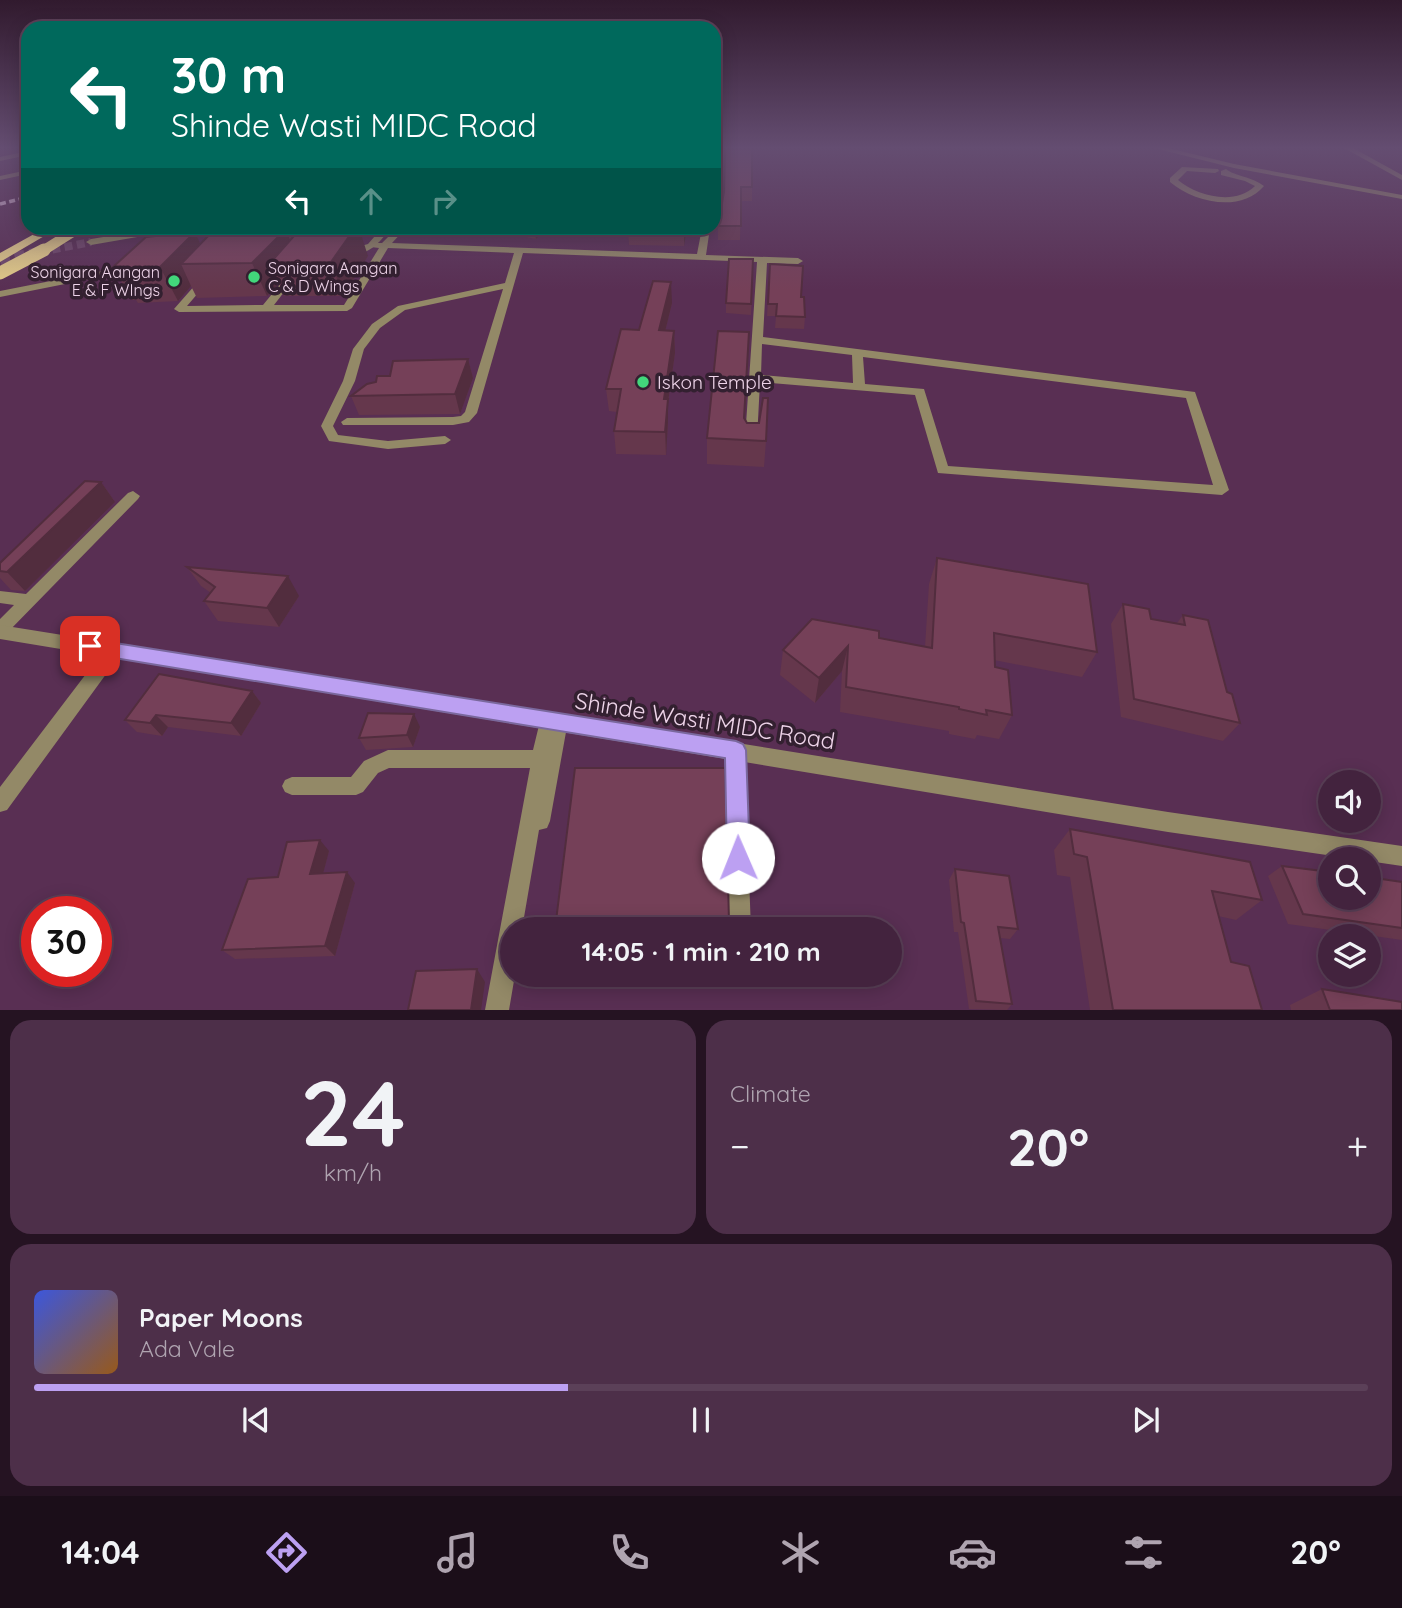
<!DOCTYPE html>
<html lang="en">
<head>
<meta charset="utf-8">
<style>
  body { margin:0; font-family:Quicksand,sans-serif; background:#4d2f49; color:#f1f3f6; height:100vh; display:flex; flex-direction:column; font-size:26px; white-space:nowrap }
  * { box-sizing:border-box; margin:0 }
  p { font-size:23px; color:#afa4b0 }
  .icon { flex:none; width:38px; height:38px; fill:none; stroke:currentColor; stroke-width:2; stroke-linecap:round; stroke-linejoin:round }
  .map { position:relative; height:1010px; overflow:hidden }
  .sheet { display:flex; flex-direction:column; gap:10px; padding:10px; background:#251322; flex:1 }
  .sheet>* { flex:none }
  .top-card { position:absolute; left:21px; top:21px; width:700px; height:214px; border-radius:21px; box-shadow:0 4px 18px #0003,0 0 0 2px #5b4058; background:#00695c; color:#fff; overflow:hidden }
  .buttons { position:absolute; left:1318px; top:770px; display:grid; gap:14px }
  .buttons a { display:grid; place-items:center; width:63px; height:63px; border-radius:50%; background:#43233e; box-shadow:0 4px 18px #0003,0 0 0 2px #5b4058; font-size:35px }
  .speed { position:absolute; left:21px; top:896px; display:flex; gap:14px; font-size:35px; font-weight:700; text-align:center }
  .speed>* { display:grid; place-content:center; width:91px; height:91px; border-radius:50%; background:#43233e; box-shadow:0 4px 18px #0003,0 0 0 2px #5b4058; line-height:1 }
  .speed .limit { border:10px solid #d22; background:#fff; color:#111 }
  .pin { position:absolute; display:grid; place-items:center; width:60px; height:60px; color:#fff; margin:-30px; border-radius:14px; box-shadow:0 4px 10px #0006 }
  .me { position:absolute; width:77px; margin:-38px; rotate:359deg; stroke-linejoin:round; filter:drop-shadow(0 0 5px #0008) }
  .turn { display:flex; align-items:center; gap:24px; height:147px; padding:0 35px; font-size:32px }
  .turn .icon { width:91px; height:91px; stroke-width:2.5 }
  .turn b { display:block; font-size:49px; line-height:60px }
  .lanes { display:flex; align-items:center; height:66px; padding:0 35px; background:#0003; justify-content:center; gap:35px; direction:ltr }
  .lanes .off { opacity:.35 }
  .big { font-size:52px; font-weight:700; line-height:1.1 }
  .sheet .card { flex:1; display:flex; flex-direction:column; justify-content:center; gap:10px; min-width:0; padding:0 24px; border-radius:21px; background:#4d2f49 }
  .sheet .dial { align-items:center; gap:0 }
  .dial b { font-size:91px; line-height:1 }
  .song { display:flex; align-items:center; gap:21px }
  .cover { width:84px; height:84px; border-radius:10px; background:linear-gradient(135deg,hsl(230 70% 55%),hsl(30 70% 35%)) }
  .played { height:7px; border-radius:4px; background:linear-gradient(90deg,#bca0f2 40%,#5b4058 40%) }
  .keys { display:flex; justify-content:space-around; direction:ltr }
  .heat { display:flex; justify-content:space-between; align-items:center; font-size:38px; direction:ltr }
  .sheet .tiles { flex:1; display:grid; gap:10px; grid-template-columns:1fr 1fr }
  .card:last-child { grid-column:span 2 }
  .trip { position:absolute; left:500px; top:917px; width:402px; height:70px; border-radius:35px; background:#43233e; box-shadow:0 4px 18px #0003,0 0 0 2px #5b4058; font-weight:700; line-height:70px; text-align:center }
  .tab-bar { display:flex; height:112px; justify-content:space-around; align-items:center; background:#1b0e19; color:#afa4b0 }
  .tab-bar .icon { width:49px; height:49px }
  .tab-bar .current { color:#bca0f2 }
  .tab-bar b { font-size:32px; color:#f1f3f6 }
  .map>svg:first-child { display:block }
</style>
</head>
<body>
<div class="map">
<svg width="1402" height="1010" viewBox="0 0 1402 1010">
  <rect width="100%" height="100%" fill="#592f53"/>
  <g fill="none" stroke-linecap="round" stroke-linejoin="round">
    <!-- tertiary-tunnel-far1 -->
    <path stroke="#6f486a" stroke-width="8" stroke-dasharray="8 4.5" stroke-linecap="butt" d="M 40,252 L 91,242"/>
    <!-- tertiary-tunnel -->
    <path stroke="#6f486a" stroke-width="10" stroke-dasharray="10 5" stroke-linecap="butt" d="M 0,260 L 48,250"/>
    <!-- minor -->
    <path fill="#938967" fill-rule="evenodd" d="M 715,148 L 723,148 L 718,176 L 714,178 Z
      M 1154,148 L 1168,148 L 1234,164 L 1402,195 L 1402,199 L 1234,168 Z
      M 1344,148 L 1353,148 L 1402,175 L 1402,180 Z
      M 1182,167 L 1218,169 L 1219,171 L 1215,173 L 1187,171 L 1178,180 C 1197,196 1235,206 1255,186 L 1245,181 L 1221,175 L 1221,171 L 1226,169 C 1234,176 1253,177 1264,186 C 1241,213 1195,203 1170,182 L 1170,178 Z
      M 28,170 L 28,174 L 0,180 L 0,176 Z
      M 397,228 L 406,228 L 392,243 L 697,254 L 702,228 L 710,228 L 706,255 L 798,258 L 803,261 L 798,264 L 767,263 L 763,337 L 1195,392 L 1229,490 L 1222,495 L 938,473 L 915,395 L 760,382 L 757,439 L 751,443 L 746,442 L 745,439 L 757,262 L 523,253 L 477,413 L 469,422 L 453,425 L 343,425 L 341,422 L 347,418 L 453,417 L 461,416 L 465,412 L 503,289 L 405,310 L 380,328 L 364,349 L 355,381 L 333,426 L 338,435 L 388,441 L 445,436 L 451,440 L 445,444 L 388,449 L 329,441 L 321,426 L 343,381 L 353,349 L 372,324 L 398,306 L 505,283 L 514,253 L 388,248 L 352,308 L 347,311 L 179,312 L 174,309 L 203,276 L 206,275 L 211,278 L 187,306 L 263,305 L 290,272 L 293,271 L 298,274 L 274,305 L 344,305 L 379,248 L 371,247 L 371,243 L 382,243 ZM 762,344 L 852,355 L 853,383 L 761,375 ZM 863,357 L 1186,398 L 1213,485 L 948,466 L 924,389 L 865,384 Z
      M 418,228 L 459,230 L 484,228 C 466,241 442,233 422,231 Z
      M 133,491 L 140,496 L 138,499 L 6,634 L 0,636 L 0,619 L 14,605 L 0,603 L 0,591 L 26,594 L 128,493 Z
      M 114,643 L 120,645 L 122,650 L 120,655 L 7,810 L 0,812 L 0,787 L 108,645 Z
      M 548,711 L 565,715 L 568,721 L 550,821 L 547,828 L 539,830 L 522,929 L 513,929 L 513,975 L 515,975 L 509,1010 L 485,1010 L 530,768 L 389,768 L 378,773 L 363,792 L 356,795 L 292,795 L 285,792 L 282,786 L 285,780 L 292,777 L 351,777 L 364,761 L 388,750 L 533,750 L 542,713 Z
      M 735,741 L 742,744 L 744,750 L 751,929 L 729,929 L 726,750 L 728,744 Z"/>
    <!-- tertiary -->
    <path fill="#938967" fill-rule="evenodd" d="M 28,151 L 28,155 L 0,161 L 0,157 Z
      M 159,228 L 264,228 L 267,230 L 263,233 L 172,231 L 91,245 L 86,242 L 91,239 Z
      M 382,228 L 390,228 C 381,243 362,262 343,251 L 368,244 Z
      M 132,265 L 137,268 L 135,270 L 0,297 L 0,291 Z
      M 0,625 L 1168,812 L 1402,846 L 1402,866 L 1368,861 L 1368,859 L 1354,859 L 1168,832 L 0,639 Z"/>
    <!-- primary -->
    <path fill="#e6cf89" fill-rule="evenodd" d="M 45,228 L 58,228 L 0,262 L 0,253 Z"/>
    <!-- rail -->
    <path stroke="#d9bcd4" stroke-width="3.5" stroke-dasharray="6 3.5" stroke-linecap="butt" d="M 0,204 L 28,197"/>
    <!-- primary-bridge-far1 -->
    <path stroke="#e6cf89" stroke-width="10" d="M 41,252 L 79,228"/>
    <!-- primary-bridge -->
    <path stroke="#e6cf89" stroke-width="13" d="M 0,273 L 44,250"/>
  </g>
  <!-- wall -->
  <path fill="#65374c" d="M 725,149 L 752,187 L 752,201 L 741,201 L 740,240 L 718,240 L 718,226 L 724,192 Z
    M 288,228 L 368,256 L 343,296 L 284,296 L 279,283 L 267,296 L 197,298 L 191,286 L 178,301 L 138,303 L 136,300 L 132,300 L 113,267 L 195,232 L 200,244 Z
    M 485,228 L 561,228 L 548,237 L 540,235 L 536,239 L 486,229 Z
    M 628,228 L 687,228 L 684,246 L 629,245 Z
    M 753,259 L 751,315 L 726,313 L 726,303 Z
    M 770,264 L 801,297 L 805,317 L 804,329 L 775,328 L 776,316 L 767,316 Z
    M 672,303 L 665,331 L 674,331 L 675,353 L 668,403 L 668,422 L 666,455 L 616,454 L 614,431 L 617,412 L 609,411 L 606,389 L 639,330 Z
    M 468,359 L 473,378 L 460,414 L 359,415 L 351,396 L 376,382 L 390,376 Z
    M 744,419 L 766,441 L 764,467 L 707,464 L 707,438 Z
    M 101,482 L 115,502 L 25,591 L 11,590 L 0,578 L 0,563 Z
    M 937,558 L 1097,652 L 1082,677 L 994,660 L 995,667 L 1012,715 L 999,739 L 977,735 L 975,739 L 949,734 L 949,731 L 840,712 L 842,671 L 815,703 L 780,675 L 783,650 L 879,638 L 925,647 L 929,584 Z
    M 187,567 L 299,596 L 279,627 L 218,621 L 204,601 L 211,593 L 201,586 Z
    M 1123,604 L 1151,619 L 1177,623 L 1183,615 L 1227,692 L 1240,723 L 1223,741 L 1121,717 L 1111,624 Z
    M 252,691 L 261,703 L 241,736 L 168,727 L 162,736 L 137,732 L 125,720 Z
    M 420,727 L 413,747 L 366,750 L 359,738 Z
    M 1070,829 L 1262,900 L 1236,920 L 1218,916 L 1231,962 L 1262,1010 L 1090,1010 L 1070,877 L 1057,875 L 1054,850 Z
    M 329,851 L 323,873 L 355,883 L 335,956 L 235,959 L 222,950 L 278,877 Z
    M 1282,866 L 1402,882 L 1402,940 L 1288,924 L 1268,876 Z
    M 955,869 L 1018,929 L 1010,939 L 1000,938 L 1012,1004 L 1007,1010 L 969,1009 L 958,932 L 954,932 L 949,880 Z
    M 556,921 L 729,921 L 728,929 L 559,929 Z
    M 1322,989 L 1402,1010 L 1291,1010 L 1290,1005 Z"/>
  <!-- shaded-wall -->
  <path fill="#522d3e" d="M 355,228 L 359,228 L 368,256 L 343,296 L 331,262 Z
    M 534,228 L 539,228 L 540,235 L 536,239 Z
    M 546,228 L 561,228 L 548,237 Z
    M 684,228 L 687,228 L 684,246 Z
    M 286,229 L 298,262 L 271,262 L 279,283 L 267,296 L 252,263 Z
    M 195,232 L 209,264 L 181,264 L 191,286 L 178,301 L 160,267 Z
    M 671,282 L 672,303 L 660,352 L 659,330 Z
    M 674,331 L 675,353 L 668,402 L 668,422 L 666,455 L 664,399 Z
    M 468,359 L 473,378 L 460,414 L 455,394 Z
    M 101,482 L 115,502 L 25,591 L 7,572 Z
    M 288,576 L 299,596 L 279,627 L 267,608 Z
    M 848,646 L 842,671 L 815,703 L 819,678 Z
    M 252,691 L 261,703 L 241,736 L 231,723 Z
    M 414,714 L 420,727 L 413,747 L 407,735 Z
    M 156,715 L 168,727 L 162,736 L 150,723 Z
    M 320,840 L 329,851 L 320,885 L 310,874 Z
    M 347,872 L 355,883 L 335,956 L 325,946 Z
    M 477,969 L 485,982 L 481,1010 L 471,1010 Z"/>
  <!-- building -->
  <path fill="#754058" stroke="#522d3e" stroke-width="2" d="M 725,149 L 752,149 L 752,187 L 741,187 L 741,226 L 718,226 L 724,192 Z
    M 288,228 L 355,228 L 331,262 L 271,262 L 294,236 L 293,232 L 286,229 L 252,263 L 181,264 L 212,232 Z
    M 195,232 L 160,267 L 119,269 L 121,267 L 113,267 L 146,237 Z
    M 729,259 L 753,259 L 751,304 L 726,303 Z
    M 770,264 L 803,266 L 801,297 L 804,297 L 805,317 L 776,316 L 777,304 L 768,304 Z
    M 653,281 L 671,282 L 659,330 L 674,331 L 664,399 L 668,399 L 665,432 L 614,431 L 621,389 L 606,389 L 621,329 L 639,330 Z
    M 718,331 L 749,332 L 744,418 L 747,423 L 759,423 L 763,398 L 768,398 L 766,441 L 707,438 Z
    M 468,359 L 455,394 L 351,396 L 367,384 L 376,382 L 377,376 L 390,376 L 393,361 Z
    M 85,481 L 101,482 L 7,572 L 0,571 L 0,563 Z
    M 937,558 L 1088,584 L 1097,652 L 994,633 L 995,667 L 1008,670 L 1012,715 L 986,710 L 987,715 L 959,709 L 959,707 L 846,687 L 848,646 L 819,678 L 783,650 L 812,619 L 879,631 L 879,638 L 932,648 Z
    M 187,567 L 288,576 L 267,608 L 204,601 L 215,587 Z
    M 1123,604 L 1149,609 L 1151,619 L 1185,625 L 1183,615 L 1208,620 L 1227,692 L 1232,694 L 1240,723 L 1134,699 Z
    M 159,674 L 252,691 L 231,723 L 156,715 L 150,723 L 125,720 Z
    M 368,713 L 414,714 L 407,735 L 359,738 Z
    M 575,768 L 725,768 L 729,921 L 556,921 Z
    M 1070,829 L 1250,862 L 1262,900 L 1212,891 L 1231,962 L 1249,966 L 1262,1010 L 1113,1010 L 1087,857 L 1074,854 Z
    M 320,840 L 310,874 L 347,872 L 325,946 L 222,950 L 248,879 L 278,877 L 287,842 Z
    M 1282,866 L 1330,872 L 1330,898 L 1368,898 L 1368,877 L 1402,882 L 1402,928 L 1303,914 Z
    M 955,869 L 1009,876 L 1018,929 L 998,927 L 1012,1004 L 976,1001 L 964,923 L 961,922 Z
    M 477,969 L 471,1010 L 408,1010 L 416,971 Z
    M 1322,989 L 1402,1002 L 1402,1010 L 1330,1010 Z"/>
  <!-- sky -->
  <linearGradient id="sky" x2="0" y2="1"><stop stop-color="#311a2e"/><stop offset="0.51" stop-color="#644d71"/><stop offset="1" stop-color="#644d71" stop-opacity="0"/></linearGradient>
  <rect width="1402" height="290" fill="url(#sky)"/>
  <!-- route -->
  <path fill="#bca0f2" stroke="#7a689d" stroke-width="2" d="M 90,639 L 736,741 L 743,744 L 746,750 L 750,858 L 747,866 L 738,870 L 730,866 L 727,858 L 725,758 L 90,654 L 84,652 L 81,646 L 84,641 Z"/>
  <!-- markers -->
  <g fill="#42d77b" stroke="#332030" stroke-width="2.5">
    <circle cx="254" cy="277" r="7"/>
    <circle cx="174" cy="281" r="7"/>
    <circle cx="643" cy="382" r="7"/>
  </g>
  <g text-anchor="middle" stroke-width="7" stroke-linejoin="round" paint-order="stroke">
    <!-- far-poi labels -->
    <g font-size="16" fill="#eed4e9" stroke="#332030" text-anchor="start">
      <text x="268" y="274">Sonigara Aangan<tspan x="268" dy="18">C &amp; D Wings</tspan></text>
      <text x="160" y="278" text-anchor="end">Sonigara Aangan<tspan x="160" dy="18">E &amp; F WIngs</tspan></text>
    </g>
    <!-- poi labels -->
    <g font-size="19" fill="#eed4e9" stroke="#332030" text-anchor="start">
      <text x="657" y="389">Iskon Temple</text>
    </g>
    <!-- near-street labels -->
    <g font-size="23" fill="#eed4e9" stroke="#332030">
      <text transform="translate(705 721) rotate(9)" y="8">Shinde Wasti MIDC Road</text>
    </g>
  </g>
</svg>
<div class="buttons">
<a><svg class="icon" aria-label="sound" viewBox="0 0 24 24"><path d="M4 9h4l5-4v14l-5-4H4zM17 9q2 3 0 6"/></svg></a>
<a><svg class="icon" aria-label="search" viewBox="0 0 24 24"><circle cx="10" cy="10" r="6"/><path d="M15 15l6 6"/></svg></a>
<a><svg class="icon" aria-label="layers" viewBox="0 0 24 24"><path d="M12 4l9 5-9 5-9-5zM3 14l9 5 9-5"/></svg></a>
</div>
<div class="speed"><div class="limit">30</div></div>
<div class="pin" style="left:90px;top:646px;background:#d93025"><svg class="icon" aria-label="arrive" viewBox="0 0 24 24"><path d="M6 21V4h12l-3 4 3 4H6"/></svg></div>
<svg class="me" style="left:738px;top:858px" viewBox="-20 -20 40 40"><circle r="19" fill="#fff"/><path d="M0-13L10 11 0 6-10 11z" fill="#bca0f2"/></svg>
<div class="trip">14:05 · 1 min · 210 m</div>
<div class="top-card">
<div class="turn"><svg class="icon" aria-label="left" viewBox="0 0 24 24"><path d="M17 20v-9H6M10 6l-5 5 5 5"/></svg><div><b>30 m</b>Shinde Wasti MIDC Road</div></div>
<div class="lanes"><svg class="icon" aria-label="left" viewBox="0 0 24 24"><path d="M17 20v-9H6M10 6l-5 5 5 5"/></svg><svg class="icon off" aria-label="ahead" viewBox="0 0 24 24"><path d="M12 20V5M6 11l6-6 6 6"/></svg><svg class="icon off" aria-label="right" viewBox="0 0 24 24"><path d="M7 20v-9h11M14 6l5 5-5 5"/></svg></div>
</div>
</div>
<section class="sheet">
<div class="tiles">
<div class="card dial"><b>24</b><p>km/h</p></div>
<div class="card"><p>Climate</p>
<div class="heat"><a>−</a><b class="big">20°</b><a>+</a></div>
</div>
<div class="card">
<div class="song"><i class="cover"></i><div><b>Paper Moons</b><p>Ada Vale</p></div></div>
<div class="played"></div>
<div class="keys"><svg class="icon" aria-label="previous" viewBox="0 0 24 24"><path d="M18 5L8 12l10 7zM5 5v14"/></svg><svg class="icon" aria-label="pause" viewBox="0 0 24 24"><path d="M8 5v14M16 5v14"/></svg><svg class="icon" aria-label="next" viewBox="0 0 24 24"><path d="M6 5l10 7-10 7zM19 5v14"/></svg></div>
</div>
</div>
</section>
<nav class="tab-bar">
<b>14:04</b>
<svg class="icon current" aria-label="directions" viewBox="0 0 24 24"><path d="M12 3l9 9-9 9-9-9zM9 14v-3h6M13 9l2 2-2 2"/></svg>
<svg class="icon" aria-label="music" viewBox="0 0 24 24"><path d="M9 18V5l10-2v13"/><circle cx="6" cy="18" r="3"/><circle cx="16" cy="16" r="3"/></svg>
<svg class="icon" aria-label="phone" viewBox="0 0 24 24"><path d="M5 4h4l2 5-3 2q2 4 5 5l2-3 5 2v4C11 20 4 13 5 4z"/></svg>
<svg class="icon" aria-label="climate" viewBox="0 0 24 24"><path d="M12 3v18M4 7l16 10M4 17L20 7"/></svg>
<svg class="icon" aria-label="car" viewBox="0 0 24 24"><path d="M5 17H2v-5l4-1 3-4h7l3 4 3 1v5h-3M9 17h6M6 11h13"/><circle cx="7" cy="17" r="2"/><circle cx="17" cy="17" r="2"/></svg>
<svg class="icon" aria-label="filters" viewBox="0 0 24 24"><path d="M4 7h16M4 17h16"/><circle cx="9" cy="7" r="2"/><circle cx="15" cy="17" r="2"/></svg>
<b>20°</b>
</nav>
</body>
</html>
